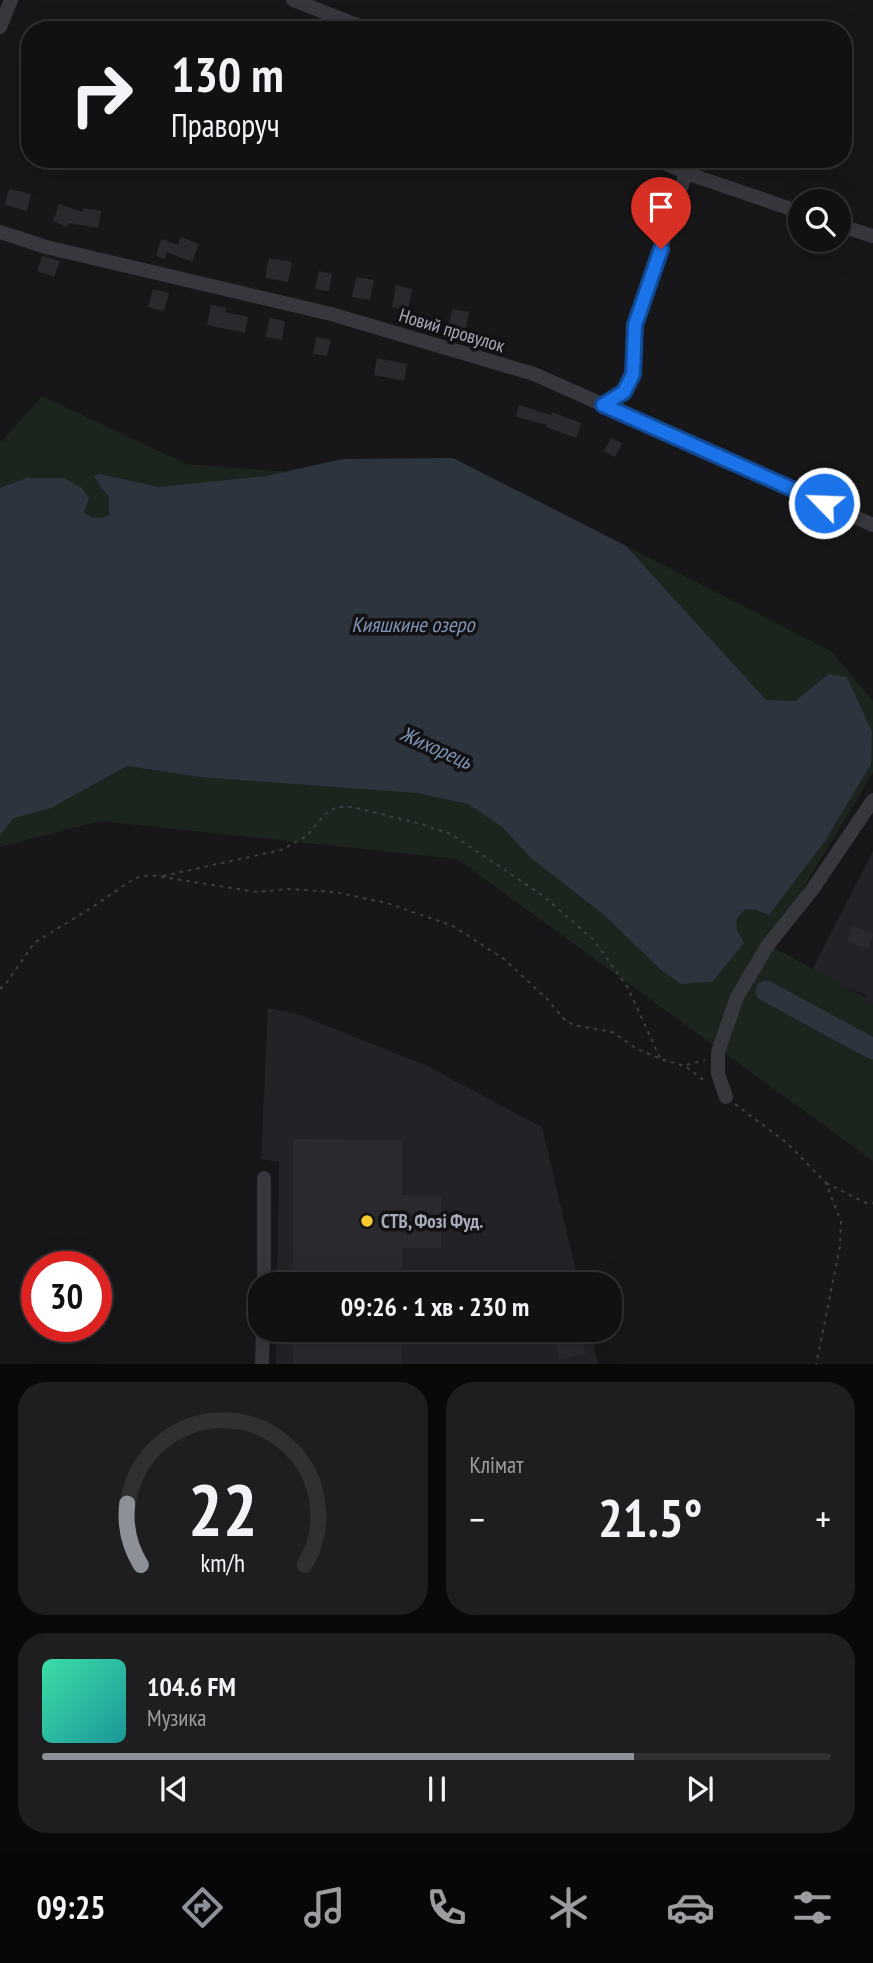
<!DOCTYPE html>
<html lang="uk">
<head>
<meta charset="utf-8">
<style>
  body { margin:0; font-family:"PT Sans Narrow",sans-serif; background:#1e1e21; color:#f1f3f6; height:100vh; display:flex; flex-direction:column; font-size:26px; white-space:nowrap }
  * { box-sizing:border-box; margin:0 }
  p { font-size:23px; color:#9c9da0 }
  .icon { flex:none; width:38px; height:38px; fill:none; stroke:currentColor; stroke-width:2; stroke-linecap:round; stroke-linejoin:round }
  .map { position:relative; height:1364px; overflow:hidden }
  .sheet { display:flex; flex-direction:column; gap:18px; padding:18px; background:#09090a; flex:1 }
  .sheet>* { flex:none }
  .guide { position:absolute; left:21px; top:21px; width:831px; height:147px; border-radius:28px; box-shadow:0 7px 28px #0002,0 0 0 2px #303033; background:#111013; color:#f1f3f6; overflow:hidden }
  .fabs { position:absolute; left:788px; top:189px; display:grid; gap:14px }
  .fabs a { display:grid; place-items:center; width:63px; height:63px; border-radius:50%; background:#111013; box-shadow:0 7px 28px #0002,0 0 0 2px #303033; font-size:35px }
  .speed { position:absolute; left:21px; top:1251px; display:flex; gap:14px; font-size:35px; font-weight:700; text-align:center }
  .speed>* { display:grid; place-content:center; width:91px; height:91px; border-radius:50%; background:#111013; box-shadow:0 7px 28px #0002,0 0 0 2px #303033; line-height:1 }
  .speed .limit { border:10px solid #d22; background:#fff; color:#111 }
  .pin { position:absolute; display:grid; place-items:center; width:60px; height:60px; color:#fff; margin:-72px -30px; border-radius:50% 50% 50% 0; rotate:-45deg; box-shadow:0 0 7px #0007 }
  .pin .icon { rotate:45deg }
  .me { position:absolute; width:77px; margin:-38px; rotate:294deg; stroke-linejoin:round; filter:drop-shadow(0 0 5px #0008) }
  .turn { display:flex; align-items:center; gap:24px; height:147px; padding:0 35px; font-size:32px }
  .turn .icon { width:91px; height:91px; stroke-width:2.5 }
  .turn b { display:block; font-size:49px; line-height:60px }
  .big { font-size:52px; font-weight:800; line-height:1.1 }
  .sheet .widget { flex:1; display:flex; flex-direction:column; justify-content:center; gap:10px; min-width:0; padding:0 24px; border-radius:28px; background:#1e1e21 }
  .sheet .dial { align-items:center; gap:0 }
  .dial svg { height:182px; overflow:visible; fill:none; stroke:#303033; stroke-width:7; stroke-linecap:round; text-anchor:middle }
  .dial text { fill:#f1f3f6; stroke:none }
  .song { display:flex; align-items:center; gap:21px }
  .cover { width:84px; height:84px; border-radius:10px; background:linear-gradient(135deg,hsl(160 70% 55%),hsl(180 70% 35%)) }
  .played { height:7px; border-radius:4px; background:linear-gradient(90deg,#8c9099 75%,#303033 75%) }
  .keys { display:flex; justify-content:space-around; direction:ltr }
  .heat { display:flex; justify-content:space-between; align-items:center; font-size:38px; direction:ltr }
  .sheet .tiles { flex:1; display:grid; gap:18px; grid-template-columns:1fr 1fr }
  .widget:last-child { grid-column:span 2 }
  .trip { position:absolute; left:248px; top:1272px; width:374px; height:70px; border-radius:28px; background:#111013; box-shadow:0 7px 28px #0002,0 0 0 2px #303033; font-weight:800; line-height:70px; text-align:center }
  .tab-bar { display:flex; height:112px; justify-content:space-around; align-items:center; background:#070608; color:#9c9da0 }
  .tab-bar .icon { width:49px; height:49px }
  .tab-bar .current { color:#8c9099 }
  .tab-bar b { font-size:32px; color:#f1f3f6 }
  .map>svg:first-child { display:block }
</style>
</head>
<body>
<div class="map">
<svg width="873" height="1365" viewBox="0 0 873 1365">
  <rect width="100%" height="100%" fill="#171619"/>
  <!-- built -->
  <path fill="#232226" d="M 873,851 L 873,1005 L 865,1002 L 866,995 L 810,974 Z
    M 268,1008 L 300,1015 L 425,1065 L 542,1127 L 579,1284 L 277,1284 L 279,1162 L 261,1159 Z
    M 276,1330 L 590,1330 L 598,1364 L 276,1365 Z"/>
  <!-- green -->
  <path fill="#1c241e" d="M 42,396 L 186,464 L 515,489 L 831,651 L 873,701 L 873,773 L 769,945 L 873,1002 L 873,1161 L 457,859 L 100,821 L 0,847 L 0,443 Z"/>
  <!-- water -->
  <path fill="#2c343d" d="M 453,458 L 626,546 L 766,700 L 795,701 L 829,674 L 847,677 L 872,732 L 871,764 L 825,841 L 769,915 L 756,910 L 745,909 L 736,920 L 737,930 L 744,943 L 712,982 L 681,984 L 660,969 L 604,915 L 531,858 L 502,827 L 468,804 L 417,793 L 200,777 L 127,766 L 51,808 L 14,818 L 0,835 L 0,488 L 27,478 L 64,478 L 82,488 L 89,498 L 84,512 C 92,520 100,519 109,515 L 109,497 L 100,486 L 94,476 L 99,474 L 159,487 L 266,476 L 342,459 Z"/>
  <g fill="none" stroke-linecap="round" stroke-linejoin="round">
    <!-- river -->
    <path stroke="#2c343d" stroke-width="21" d="M 766,991 L 873,1049"/>
  </g>
  <!-- building -->
  <path fill="#2a292d" d="M 9,189 L 31,194 L 27,211 L 5,205 Z
    M 59,204 L 82,212 L 83,208 L 101,211 L 98,228 L 69,223 L 67,227 L 53,221 Z
    M 181,237 L 199,244 L 192,262 L 167,252 L 165,259 L 156,256 L 161,239 L 178,245 Z
    M 42,256 L 60,261 L 54,277 L 37,271 Z
    M 269,258 L 292,262 L 288,282 L 265,278 Z
    M 319,271 L 332,274 L 329,291 L 315,289 Z
    M 356,277 L 374,280 L 370,300 L 352,297 Z
    M 396,285 L 412,289 L 408,311 L 392,307 Z
    M 153,289 L 169,293 L 164,311 L 148,307 Z
    M 211,305 L 226,308 L 225,312 L 248,317 L 245,333 L 207,325 Z
    M 452,309 L 469,312 L 465,333 L 448,330 Z
    M 269,318 L 285,321 L 282,340 L 266,337 Z
    M 316,337 L 331,340 L 327,356 L 313,354 Z
    M 377,358 L 407,364 L 404,381 L 374,375 Z
    M 519,405 L 551,415 L 552,412 L 581,423 L 576,438 L 546,427 L 547,425 L 516,417 Z
    M 611,438 L 622,443 L 615,457 L 604,451 Z
    M 853,926 L 873,934 L 868,949 L 847,941 Z
    M 293,1139 L 402,1140 L 402,1195 L 441,1195 L 441,1248 L 402,1248 L 402,1284 L 293,1284 Z
    M 293,1330 L 402,1330 L 402,1364 L 293,1364 Z
    M 552,1330 L 581,1330 L 586,1353 L 560,1360 Z"/>
  <g fill="none" stroke-linecap="round" stroke-linejoin="round">
    <!-- path -->
    <path stroke="#3d3f45" stroke-width="2" stroke-dasharray="3.5 5" stroke-linecap="butt" d="M 163,876 L 281,850 L 307,836 L 325,814 L 337,807 L 352,807 L 421,824 L 451,834 L 542,895 L 593,939 L 628,988 L 660,1058
      M 0,989 L 8,981 L 34,943 L 91,908 L 135,878 L 150,875 L 257,892 L 288,889 L 335,892 L 387,903 L 453,926 L 504,959 L 548,1000 L 563,1018 L 573,1025 L 612,1032 L 637,1049 L 661,1059 L 685,1066 L 706,1082
      M 687,1065 L 705,1060
      M 735,1104 L 787,1143 L 826,1183 L 841,1222 L 840,1246 L 816,1365
      M 826,1183 L 866,1203 L 873,1203"/>
    <!-- minor -->
    <path stroke="#37383e" stroke-width="14" d="M 293,0 L 370,30
      M 0,27 L 11,0
      M 656,159 L 686,173 L 800,212
      M 838,225 L 873,236
      M 0,232 L 46,247 L 331,314 L 534,374 L 873,525
      M 603,405 L 624,392 L 633,374 L 635,325 L 686,173
      M 726,1097 L 718,1074 L 718,1052 L 737,997 L 768,945 L 812,890 L 873,800
      M 264,1284 L 264,1178
      M 262,1365 L 263,1330"/>
  </g>
  <g fill="none" stroke-linecap="round" stroke-linejoin="round">
    <!-- route casing -->
    <g stroke="#114b97" stroke-width="18">
      <path id="route" d="M 661,249 L 635,325 L 633,374 L 624,392 L 603,405 L 824,503"/>
    </g>
    <!-- route -->
    <use href="#route" stroke="#1a73e8" stroke-width="12"/>
  </g>
  <!-- markers -->
  <circle fill="#f7cb30" stroke="#121114" stroke-width="2.5" cx="367" cy="1221" r="7"/>
  <g text-anchor="middle" stroke-width="7" stroke-linejoin="round" paint-order="stroke">
    <!-- street labels -->
    <g font-size="19" fill="#a8abb9" stroke="#121114">
      <text transform="translate(452 330) rotate(17)" y="7">Новий провулок</text>
    </g>
    <!-- poi labels -->
    <g font-size="19" font-weight="bold" fill="#a8abb9" stroke="#121114" text-anchor="start">
      <text x="381" y="1228">СТВ, Фозі Фуд.</text>
    </g>
    <!-- water labels -->
    <g font-size="21" font-style="italic" fill="#7e95b5" stroke="#121114">
      <text x="413" y="632">Кияшкине озеро</text>
      <text transform="translate(436 748) rotate(24)" y="7">Жихорець</text>
    </g>
  </g>
</svg>
<div class="fabs">
<a><svg class="icon" aria-label="search" viewBox="0 0 24 24"><circle cx="10" cy="10" r="6"/><path d="M15 15l6 6"/></svg></a>
</div>
<div class="speed"><div class="limit">30</div></div>
<div class="pin" style="left:661px;top:249px;background:#d93025"><svg class="icon" aria-label="arrive" viewBox="0 0 24 24"><path d="M6 21V4h12l-3 4 3 4H6"/></svg></div>
<svg class="me" style="left:824px;top:503px" viewBox="-20 -20 40 40"><circle r="17" fill="#1a73e8" stroke="#fff" stroke-width="3"/><path d="M0-11L8 9 0 5-8 9z" fill="#fff"/></svg>
<div class="trip">09:26 · 1 хв · 230 m</div>
<div class="guide">
<div class="turn"><svg class="icon" aria-label="right" viewBox="0 0 24 24"><path d="M7 20v-9h11M14 6l5 5-5 5"/></svg><div><b>130 m</b>Праворуч</div></div>
</div>
</div>
<section class="sheet">
<div class="tiles">
<div class="widget dial"><svg viewBox="0 0 100 80">
<path d="M14 69A42 42 0 1 1 86 69"/>
<path d="M14 69A42 42 0 0 1 8 42" stroke="#8c9099"/>
<text x="50" y="56" font-size="32" font-weight="700">22</text>
<text x="50" y="72" font-size="11">km/h</text>
</svg></div>
<div class="widget"><p>Клімат</p>
<div class="heat"><a>−</a><b class="big">21.5°</b><a>+</a></div>
</div>
<div class="widget">
<div class="song"><i class="cover"></i><div><b>104.6 FM</b><p>Музика</p></div></div>
<div class="played"></div>
<div class="keys"><svg class="icon" aria-label="previous" viewBox="0 0 24 24"><path d="M18 5L8 12l10 7zM5 5v14"/></svg><svg class="icon" aria-label="pause" viewBox="0 0 24 24"><path d="M8 5v14M16 5v14"/></svg><svg class="icon" aria-label="next" viewBox="0 0 24 24"><path d="M6 5l10 7-10 7zM19 5v14"/></svg></div>
</div>
</div>
</section>
<nav class="tab-bar">
<b>09:25</b>
<svg class="icon current" aria-label="directions" viewBox="0 0 24 24"><path d="M12 3l9 9-9 9-9-9zM9 14v-3h6M13 9l2 2-2 2"/></svg>
<svg class="icon" aria-label="music" viewBox="0 0 24 24"><path d="M9 18V5l10-2v13"/><circle cx="6" cy="18" r="3"/><circle cx="16" cy="16" r="3"/></svg>
<svg class="icon" aria-label="phone" viewBox="0 0 24 24"><path d="M5 4h4l2 5-3 2q2 4 5 5l2-3 5 2v4C11 20 4 13 5 4z"/></svg>
<svg class="icon" aria-label="climate" viewBox="0 0 24 24"><path d="M12 3v18M4 7l16 10M4 17L20 7"/></svg>
<svg class="icon" aria-label="car" viewBox="0 0 24 24"><path d="M5 17H2v-5l4-1 3-4h7l3 4 3 1v5h-3M9 17h6M6 11h13"/><circle cx="7" cy="17" r="2"/><circle cx="17" cy="17" r="2"/></svg>
<svg class="icon" aria-label="filters" viewBox="0 0 24 24"><path d="M4 7h16M4 17h16"/><circle cx="9" cy="7" r="2"/><circle cx="15" cy="17" r="2"/></svg>
</nav>
</body>
</html>
